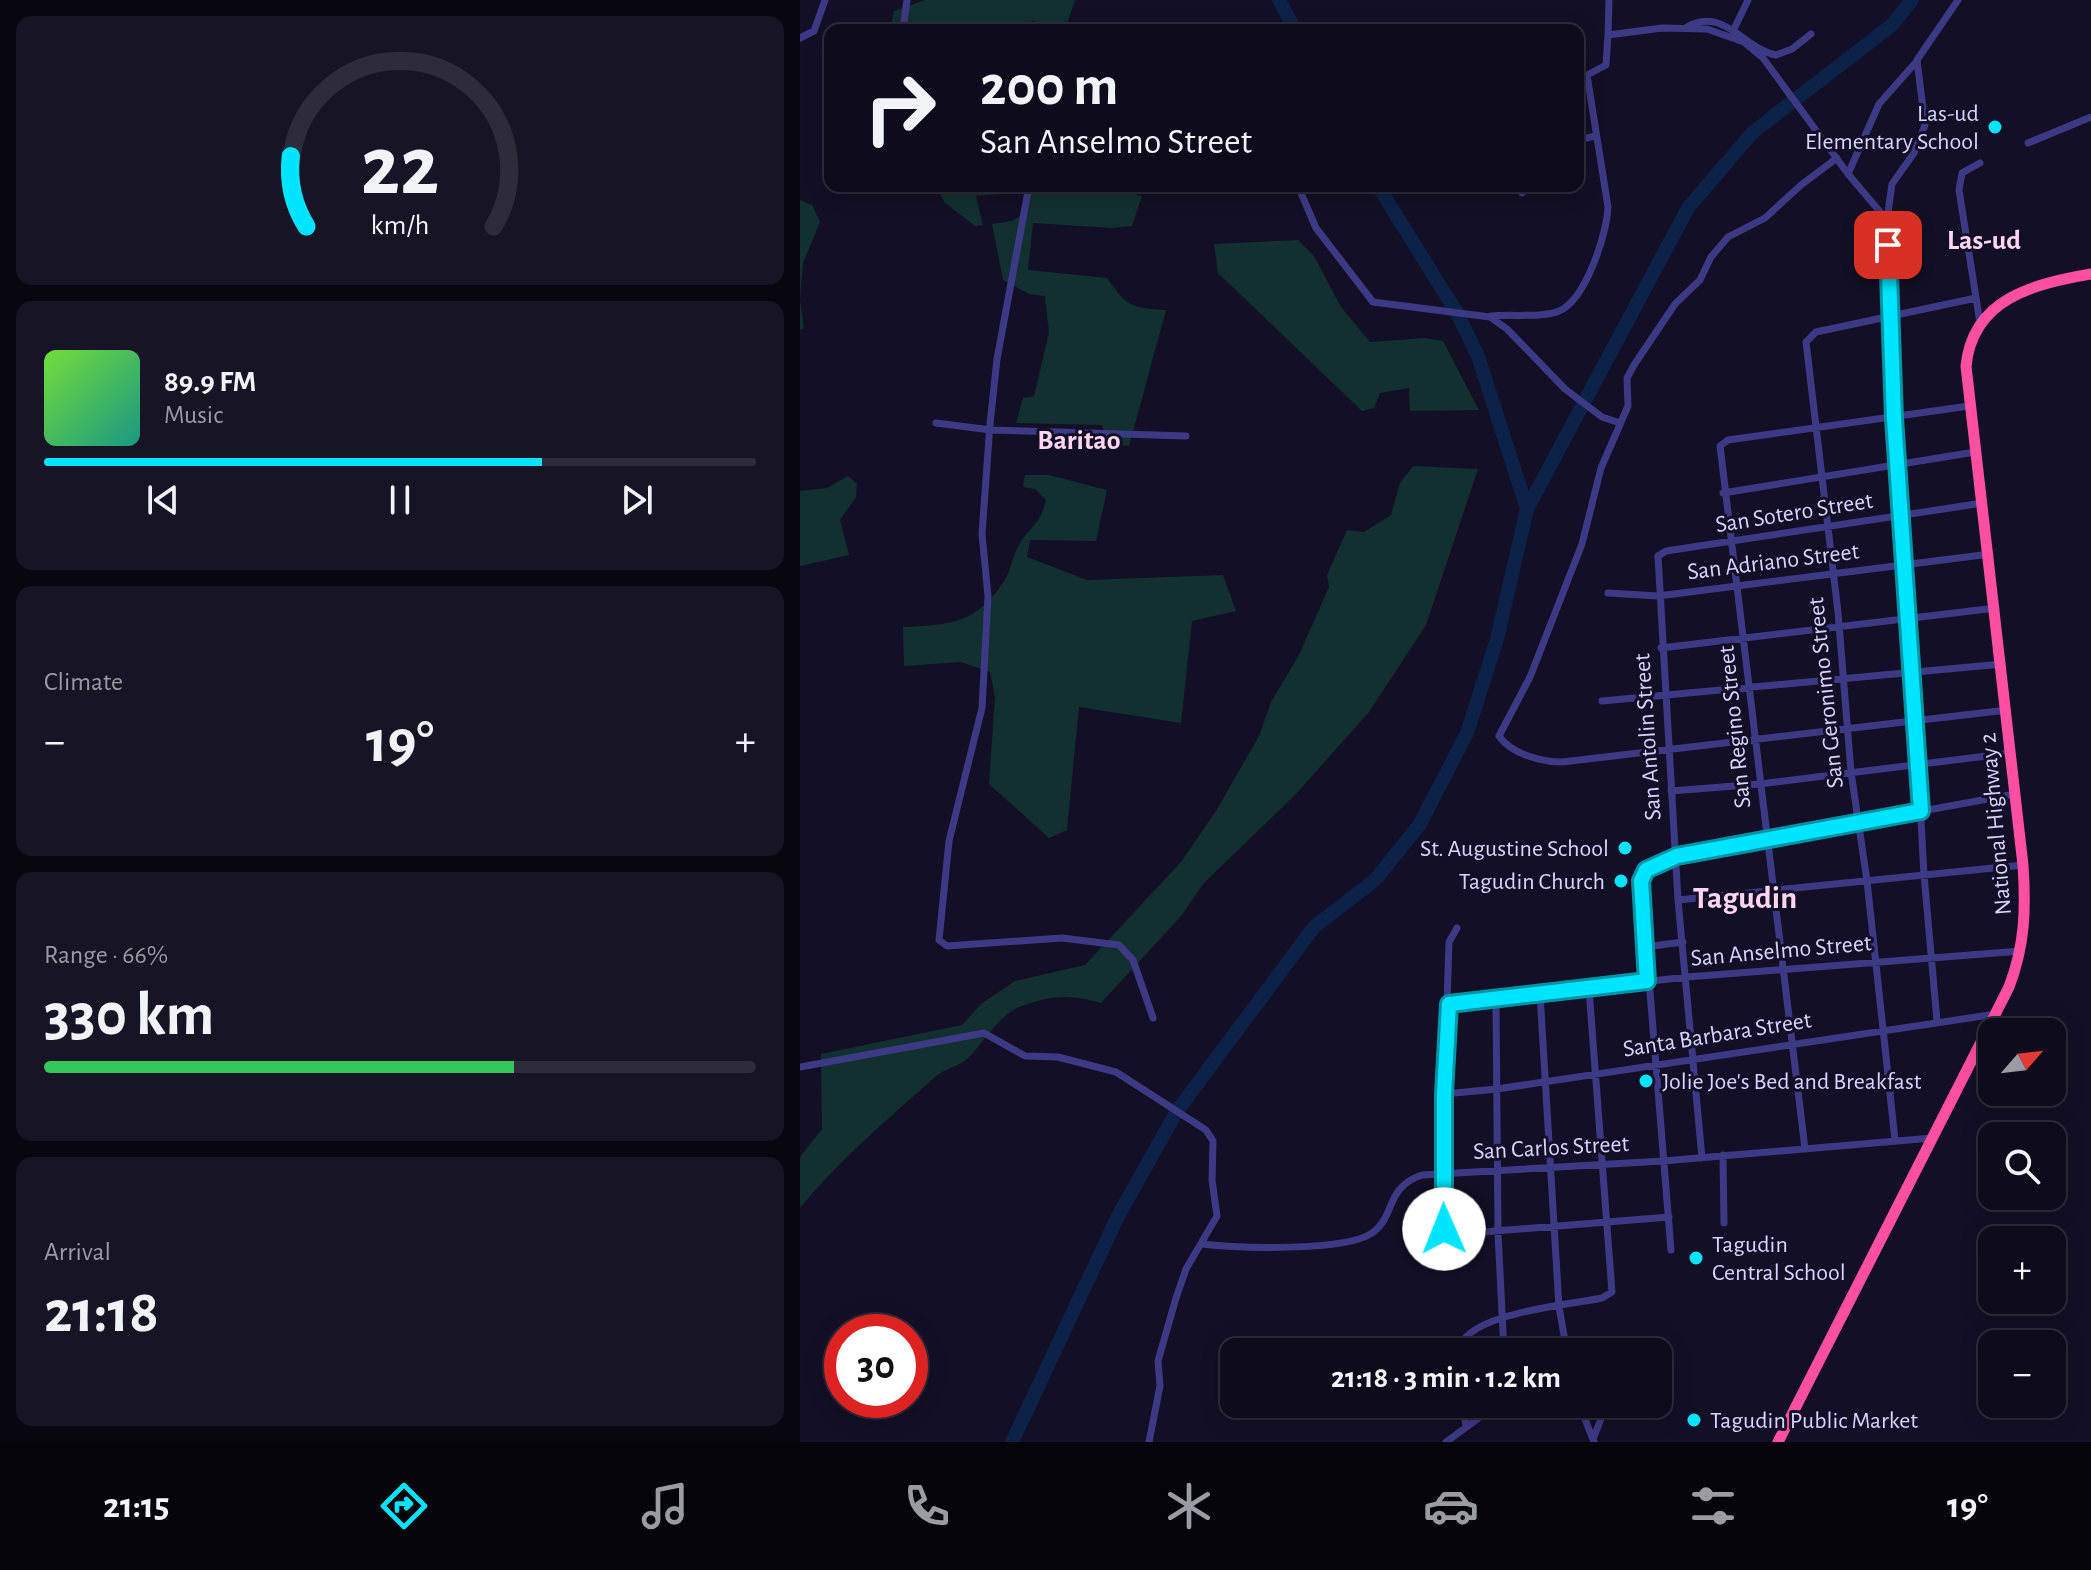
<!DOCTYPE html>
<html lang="en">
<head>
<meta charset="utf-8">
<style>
  body { margin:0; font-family:"Alegreya Sans",sans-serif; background:#171425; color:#f1f3f6; height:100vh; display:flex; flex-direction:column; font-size:30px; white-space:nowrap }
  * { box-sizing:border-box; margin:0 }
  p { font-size:26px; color:#9b9ba3 }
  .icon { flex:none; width:44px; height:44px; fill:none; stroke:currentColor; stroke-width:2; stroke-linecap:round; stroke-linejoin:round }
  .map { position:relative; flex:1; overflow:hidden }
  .side { display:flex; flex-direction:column; gap:16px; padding:16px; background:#08060f; width:800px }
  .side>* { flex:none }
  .guide { position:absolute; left:24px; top:24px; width:760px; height:168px; border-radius:16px; box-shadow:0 4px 20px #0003,0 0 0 2px #2e2b3b; background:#0e0b1c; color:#f1f3f6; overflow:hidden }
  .needle { width:52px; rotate:62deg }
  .buttons { position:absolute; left:1178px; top:1018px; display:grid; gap:16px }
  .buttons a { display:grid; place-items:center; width:88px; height:88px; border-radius:16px; background:#0e0b1c; box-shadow:0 4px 20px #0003,0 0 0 2px #2e2b3b; font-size:40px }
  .speed { position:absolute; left:24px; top:1314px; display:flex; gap:16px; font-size:40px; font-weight:700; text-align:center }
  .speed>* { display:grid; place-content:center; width:104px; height:104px; border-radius:50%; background:#0e0b1c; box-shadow:0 4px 20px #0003,0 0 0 2px #2e2b3b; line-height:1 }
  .speed .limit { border:12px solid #d22; background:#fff; color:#111 }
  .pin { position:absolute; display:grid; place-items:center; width:68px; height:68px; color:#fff; margin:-34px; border-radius:16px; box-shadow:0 4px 12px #0006 }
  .me { position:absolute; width:88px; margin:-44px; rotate:359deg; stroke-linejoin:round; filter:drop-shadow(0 0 6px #0008) }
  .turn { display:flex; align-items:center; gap:28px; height:168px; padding:0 24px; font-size:36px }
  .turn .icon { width:104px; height:104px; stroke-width:2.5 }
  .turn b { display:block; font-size:56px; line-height:68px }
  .big { font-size:60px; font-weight:700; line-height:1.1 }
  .side .widget { flex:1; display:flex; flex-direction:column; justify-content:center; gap:12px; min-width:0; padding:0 28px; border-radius:16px; background:#171425 }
  .side .dial { align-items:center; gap:0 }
  .dial svg { height:208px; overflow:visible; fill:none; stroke:#2e2b3b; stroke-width:7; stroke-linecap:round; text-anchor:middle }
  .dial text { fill:#f1f3f6; stroke:none }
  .song { display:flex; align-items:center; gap:24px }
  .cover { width:96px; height:96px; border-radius:12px; background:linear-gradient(135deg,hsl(100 70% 55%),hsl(170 70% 35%)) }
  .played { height:8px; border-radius:4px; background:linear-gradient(90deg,#00e5ff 70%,#2e2b3b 70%) }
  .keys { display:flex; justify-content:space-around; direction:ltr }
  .heat { display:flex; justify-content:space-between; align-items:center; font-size:44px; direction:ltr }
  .charge { height:12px; border-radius:6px; background:linear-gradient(90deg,#34c759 66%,#2e2b3b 0) }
  .trip { position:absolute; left:420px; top:1338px; width:452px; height:80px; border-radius:16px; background:#0e0b1c; box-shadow:0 4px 20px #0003,0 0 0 2px #2e2b3b; font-weight:700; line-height:80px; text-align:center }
  .dock { display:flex; height:128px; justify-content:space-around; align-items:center; background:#06040b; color:#9b9ba3 }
  .dock .icon { width:56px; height:56px }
  .dock .on { color:#00e5ff }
  .dock b { font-size:36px; color:#f1f3f6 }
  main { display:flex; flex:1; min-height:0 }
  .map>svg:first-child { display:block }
</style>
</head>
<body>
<main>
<section class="side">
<div class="widget dial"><svg viewBox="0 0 100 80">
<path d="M14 69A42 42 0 1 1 86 69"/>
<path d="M14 69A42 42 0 0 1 8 42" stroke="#00e5ff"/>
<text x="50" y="56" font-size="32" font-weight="700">22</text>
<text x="50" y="72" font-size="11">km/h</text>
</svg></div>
<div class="widget">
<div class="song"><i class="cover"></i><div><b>89.9 FM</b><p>Music</p></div></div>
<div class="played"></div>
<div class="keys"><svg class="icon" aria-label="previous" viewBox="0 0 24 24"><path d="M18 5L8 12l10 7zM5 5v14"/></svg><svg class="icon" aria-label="pause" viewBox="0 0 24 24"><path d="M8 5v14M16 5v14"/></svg><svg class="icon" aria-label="next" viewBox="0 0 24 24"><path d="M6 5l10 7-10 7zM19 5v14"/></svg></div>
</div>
<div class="widget"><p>Climate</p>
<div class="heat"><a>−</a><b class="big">19°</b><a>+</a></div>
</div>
<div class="widget"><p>Range · 66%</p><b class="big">330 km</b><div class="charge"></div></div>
<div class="widget"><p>Arrival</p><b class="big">21:18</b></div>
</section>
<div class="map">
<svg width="1291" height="1442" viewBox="0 0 1291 1442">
  <rect width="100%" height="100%" fill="#130f26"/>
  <!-- green -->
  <path fill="#12302f" d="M 125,0 L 275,0 L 265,30 L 246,30 L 234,21 L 216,26 L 215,30 L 90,30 L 94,11 Z
    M 135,186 L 201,186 L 201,194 L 176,196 L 183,225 L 175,226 L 145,203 Z
    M 226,186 L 308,186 L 342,196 L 332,226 L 311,228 L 233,223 L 228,270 L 307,278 C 327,307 332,308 366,310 L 329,446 L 308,443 L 302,425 L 216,423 L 223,398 L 234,396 L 249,333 L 245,296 L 229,294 L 203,280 L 192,224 L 212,221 L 223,214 Z
    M 0,200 L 12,205 L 20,222 L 3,263 L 0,300 L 4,328 L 0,330 Z
    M 498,240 L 514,256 L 541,307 L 570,342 L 625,338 L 643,341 L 679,410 L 610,411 L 609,388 L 580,393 L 574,408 L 562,411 L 418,273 L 414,244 Z
    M 613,466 L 678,469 L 626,625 L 569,712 L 496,794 L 403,884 L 382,915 L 301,1003 C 268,994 251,995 219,1007 C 199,1015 183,1044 167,1059 C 158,1067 144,1069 135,1077 C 88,1119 40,1159 0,1208 L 0,1157 L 22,1129 L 21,1054 L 162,1025 L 181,1004 L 215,981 L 285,965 L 381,862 L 416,811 L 459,736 L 471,702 L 499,655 L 529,587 L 527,575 L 547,530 L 564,532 L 591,515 L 600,483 Z
    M 225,475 L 249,475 L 307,490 L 296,541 L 230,540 L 227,557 L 287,580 L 423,575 L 436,611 L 392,621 L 381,723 L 279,707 L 267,830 L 249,838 L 189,784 L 195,697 L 190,672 L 161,662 L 104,666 L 103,627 C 149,625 177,624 204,581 C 211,571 212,557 218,547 C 229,526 240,526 246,500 L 235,489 L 223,487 Z
    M 48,476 L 57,484 L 56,497 L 40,520 L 49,555 L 0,566 L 0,491 L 27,488 Z"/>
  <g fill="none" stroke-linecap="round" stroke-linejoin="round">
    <!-- river -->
    <path stroke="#0c2248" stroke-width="14" d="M 479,0 L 495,30
      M 578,186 L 657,313 L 678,356 L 727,509
      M 212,1442 L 318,1216 L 377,1111 L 514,927 L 575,880 L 620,824 L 667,733 L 697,639 L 727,509 L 888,208 L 952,133 L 1092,25 L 1112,0"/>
    <!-- minor -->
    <path stroke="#3d3a85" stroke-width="7" d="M 809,0 L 808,35 L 862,28 L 907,29 L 944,42 L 963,58 L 1048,174 L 1087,220
      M 887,27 C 924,6 944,49 976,55 L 992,49 L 1011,34
      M 934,29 L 948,0
      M 103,30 L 107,0
      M 0,38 L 14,31 L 25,0
      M 778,140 L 795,136
      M 1228,143 L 1291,117
      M 1037,158 L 1001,185 L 965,218 L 928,237 L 911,257 L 900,280 L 875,304 L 834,365 L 827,378 L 828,406 L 801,468 L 782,544 L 730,677 L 699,736 C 711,754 742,762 762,762 L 1207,710
      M 1180,163 L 1162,173 L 1159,190 L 1180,323
      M 1048,174 L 1079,104 L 1117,61
      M 229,186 L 197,359 L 190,424 L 182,534 L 188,596 L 182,708 L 149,841 L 139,940 L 147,946 L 262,938 L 319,945 L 333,960 L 353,1018
      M 498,186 L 516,228 L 573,302 L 690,317 L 707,329 L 765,389 L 802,417 L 820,423
      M 722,193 L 728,186
      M 691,316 C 710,314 744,318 759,311 C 786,300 807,233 808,207 L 787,75 L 806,65 L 808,35
      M 136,423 L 191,430 L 386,436
      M 923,493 L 1175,452
      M 808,593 L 858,596 L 1190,554
      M 861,648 L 1196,608
      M 802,701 L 1202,664
      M 871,791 L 960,784 L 1211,753
      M 878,900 L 1223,865
      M 657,928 L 649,942 L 644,1094 L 647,1235 L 869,1217
      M 845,947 L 883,942
      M 740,994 L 759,1307 L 767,1352
      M 696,1000 L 698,1233 L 704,1352
      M 649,1004 L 887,977 L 1221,951
      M 1137,1021 L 1124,875 L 1110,618 L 1094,418 L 1087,220 L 1092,184 L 1114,153 L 1125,125 L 1117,60 L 1158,0
      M 0,1067 L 184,1033 L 225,1056 L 258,1057 L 316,1072 L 406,1130 L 413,1141 L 412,1180 L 417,1216 L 386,1269 L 376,1298 L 358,1361 L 360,1386 L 349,1442
      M 644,1094 L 697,1089 L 1196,1014
      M 1095,1140 L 1067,881 L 1051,772 L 1038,612 L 1006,342 L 1016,332 L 1176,298
      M 1005,1149 L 920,446 L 928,440 L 1169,406
      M 923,1155 L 924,1223
      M 902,1158 L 878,900 L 858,556 L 866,551 L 1183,503
      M 402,1244 C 436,1248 545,1252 572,1233 C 597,1215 584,1188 622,1175 L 863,1161 L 1132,1138
      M 871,1250 L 841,881 L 846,870 L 877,856 L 1215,794
      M 658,1352 C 663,1313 768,1305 802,1298 L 812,1292 L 789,989
      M 663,1404 L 666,1427
      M 779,1404 L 794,1442
      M 828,1406 L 829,1404
      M 793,1439 L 807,1404
      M 646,1442 L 698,1404"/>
    <!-- highway -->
    <path stroke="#ff4fa3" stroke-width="11" d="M 978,1442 L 1209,987 C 1225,945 1226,909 1223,865 L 1166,366 C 1173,298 1234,284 1291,274"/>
  </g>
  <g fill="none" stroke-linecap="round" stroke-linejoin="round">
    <!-- route casing -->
    <g stroke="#0095a6" stroke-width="20">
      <path id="route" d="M 644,1229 L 644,1094 L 649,1004 L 847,981 L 841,881 L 846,870 L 877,856 L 1121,811 L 1094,418 L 1088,245"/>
    </g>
    <!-- route -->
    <use href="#route" stroke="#00e5ff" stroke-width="14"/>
  </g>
  <!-- markers -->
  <g fill="#00e5ff" stroke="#130f26" stroke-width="3">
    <circle cx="1195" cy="127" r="8"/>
    <circle cx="825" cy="848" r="8"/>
    <circle cx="821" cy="881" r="8"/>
    <circle cx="846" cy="1081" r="8"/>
    <circle cx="896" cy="1258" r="8"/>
    <circle cx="894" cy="1420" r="8"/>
  </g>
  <g text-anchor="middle" stroke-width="6" stroke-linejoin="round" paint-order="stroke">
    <!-- poi labels -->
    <g font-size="24" fill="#d9d4ff" stroke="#130f26" text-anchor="end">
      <text x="1179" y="121">Las-ud<tspan x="1179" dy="28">Elementary School</tspan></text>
      <text x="809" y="856">St. Augustine School</text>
      <text x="805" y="889">Tagudin Church</text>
      <text x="862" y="1089" text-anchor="start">Jolie Joe's Bed and Breakfast</text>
      <text x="912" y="1252" text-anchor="start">Tagudin<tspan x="912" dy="28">Central School</tspan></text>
      <text x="910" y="1428" text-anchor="start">Tagudin Public Market</text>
    </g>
    <!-- street labels -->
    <g font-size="24" fill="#d9d4ff" stroke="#130f26">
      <text transform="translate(994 512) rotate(-9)" y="8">San Sotero Street</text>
      <text transform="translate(973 561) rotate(-7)" y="8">San Adriano Street</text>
      <text transform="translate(1025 693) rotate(-96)" y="8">San Geronimo Street</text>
      <text transform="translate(934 727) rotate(-96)" y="8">San Regino Street</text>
      <text transform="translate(847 737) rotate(-94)" y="8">San Antolin Street</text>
      <text transform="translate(1195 824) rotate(-95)" y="8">National Highway 2</text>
      <text transform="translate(981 950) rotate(-5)" y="8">San Anselmo Street</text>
      <text transform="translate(917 1034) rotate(-9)" y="8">Santa Barbara Street</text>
      <text transform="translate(751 1147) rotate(-3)" y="8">San Carlos Street</text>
    </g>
    <!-- quarter labels -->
    <g font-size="28" font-weight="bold" fill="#ffd6f0" stroke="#130f26">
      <text x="1184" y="249">Las-ud</text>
      <text x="279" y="449">Baritao</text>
    </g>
    <!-- district labels -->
    <g font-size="32" font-weight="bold" fill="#ffd6f0" stroke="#130f26">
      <text x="945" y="908">Tagudin</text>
    </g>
  </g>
</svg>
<div class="buttons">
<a><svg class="needle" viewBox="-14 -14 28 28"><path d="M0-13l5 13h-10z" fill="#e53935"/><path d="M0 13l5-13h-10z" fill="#9b9ba3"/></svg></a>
<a><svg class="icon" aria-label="search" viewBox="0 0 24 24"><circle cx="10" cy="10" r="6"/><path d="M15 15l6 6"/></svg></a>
<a>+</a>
<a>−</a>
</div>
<div class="speed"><div class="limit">30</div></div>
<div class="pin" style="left:1088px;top:245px;background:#d93025"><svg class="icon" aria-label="arrive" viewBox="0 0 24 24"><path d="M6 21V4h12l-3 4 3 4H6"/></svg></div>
<svg class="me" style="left:644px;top:1229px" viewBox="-20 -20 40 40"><circle r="19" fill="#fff"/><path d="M0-13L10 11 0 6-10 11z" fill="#00e5ff"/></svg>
<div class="trip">21:18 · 3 min · 1.2 km</div>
<div class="guide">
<div class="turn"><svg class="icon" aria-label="right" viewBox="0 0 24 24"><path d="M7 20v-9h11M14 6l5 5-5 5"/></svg><div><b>200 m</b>San Anselmo Street</div></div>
</div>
</div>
</main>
<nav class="dock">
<b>21:15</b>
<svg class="icon on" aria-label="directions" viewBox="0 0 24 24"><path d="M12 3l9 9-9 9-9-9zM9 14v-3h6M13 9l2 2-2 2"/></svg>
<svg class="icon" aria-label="music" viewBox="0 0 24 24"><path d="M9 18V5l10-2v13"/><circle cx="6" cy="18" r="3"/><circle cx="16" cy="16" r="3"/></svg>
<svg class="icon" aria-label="phone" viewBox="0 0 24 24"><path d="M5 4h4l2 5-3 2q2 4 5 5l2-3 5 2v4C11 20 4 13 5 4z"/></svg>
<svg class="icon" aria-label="climate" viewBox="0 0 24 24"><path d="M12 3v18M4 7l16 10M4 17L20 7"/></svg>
<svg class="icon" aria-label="car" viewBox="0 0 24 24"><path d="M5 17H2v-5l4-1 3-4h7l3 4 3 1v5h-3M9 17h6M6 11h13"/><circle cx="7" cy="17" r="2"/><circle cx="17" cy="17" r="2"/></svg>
<svg class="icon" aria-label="filters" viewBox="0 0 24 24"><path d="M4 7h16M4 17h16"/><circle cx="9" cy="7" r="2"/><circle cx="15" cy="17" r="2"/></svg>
<b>19°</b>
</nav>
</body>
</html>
